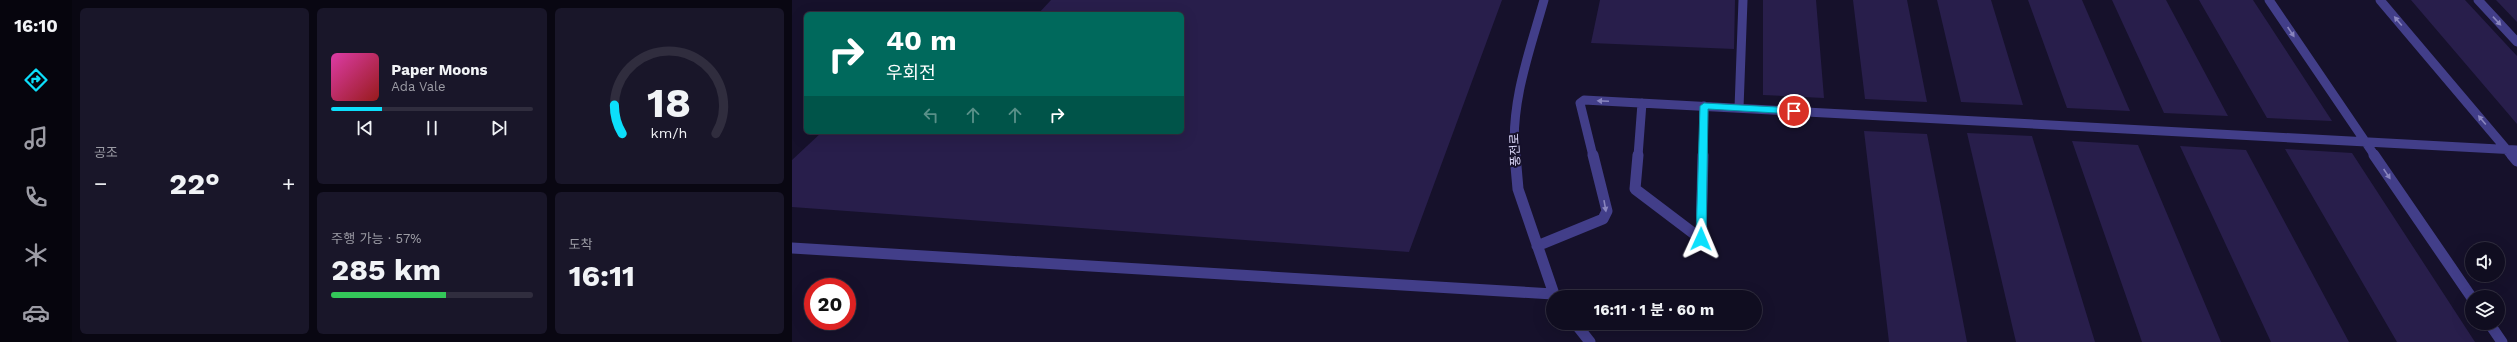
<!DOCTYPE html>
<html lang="ko">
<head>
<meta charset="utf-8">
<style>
  body { margin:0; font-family:"Work Sans","Noto Sans KR",sans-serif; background:#191629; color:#f1f3f6; height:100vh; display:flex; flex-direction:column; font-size:15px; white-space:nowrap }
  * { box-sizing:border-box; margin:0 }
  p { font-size:13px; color:#9c9ca5 }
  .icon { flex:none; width:22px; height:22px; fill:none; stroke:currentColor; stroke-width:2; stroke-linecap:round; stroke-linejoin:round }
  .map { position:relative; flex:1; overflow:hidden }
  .details { display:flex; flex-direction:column; gap:8px; padding:8px; background:#090712; width:720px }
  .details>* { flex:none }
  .banner { position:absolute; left:12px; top:12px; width:380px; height:122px; border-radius:6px; box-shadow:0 4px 16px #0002,0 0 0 1px #302d3e; background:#00695c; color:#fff; overflow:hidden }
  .controls { position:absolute; left:1673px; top:242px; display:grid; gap:8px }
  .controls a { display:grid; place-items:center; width:40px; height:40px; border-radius:50%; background:#100d20; box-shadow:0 4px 16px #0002,0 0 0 1px #302d3e; font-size:20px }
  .speed { position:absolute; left:12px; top:278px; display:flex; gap:8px; font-size:20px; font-weight:700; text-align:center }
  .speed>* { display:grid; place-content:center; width:52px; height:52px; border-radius:50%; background:#100d20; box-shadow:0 4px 16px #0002,0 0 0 1px #302d3e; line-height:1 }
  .speed .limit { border:6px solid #d22; background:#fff; color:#111 }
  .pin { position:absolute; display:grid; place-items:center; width:34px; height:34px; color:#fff; margin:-17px; border:2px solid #fff; border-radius:50%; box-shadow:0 1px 4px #0007 }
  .me { position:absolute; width:44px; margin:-22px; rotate:1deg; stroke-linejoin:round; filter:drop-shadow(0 0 3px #0008) }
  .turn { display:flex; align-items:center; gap:14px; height:84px; padding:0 16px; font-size:18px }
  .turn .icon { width:52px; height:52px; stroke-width:2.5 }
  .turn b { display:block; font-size:28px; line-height:34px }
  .lanes { display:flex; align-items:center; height:38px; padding:0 16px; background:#0003; justify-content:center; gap:20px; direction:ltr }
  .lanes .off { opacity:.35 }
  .big { font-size:30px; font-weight:700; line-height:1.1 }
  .details .card { flex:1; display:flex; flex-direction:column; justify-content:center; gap:6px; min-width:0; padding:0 14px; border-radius:6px; background:#191629 }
  .details .dial { align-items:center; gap:0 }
  .dial svg { height:104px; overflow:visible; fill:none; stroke:#302d3e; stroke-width:7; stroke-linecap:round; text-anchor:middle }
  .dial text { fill:#f1f3f6; stroke:none }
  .song { display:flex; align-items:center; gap:12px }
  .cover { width:48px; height:48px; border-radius:6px; background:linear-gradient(135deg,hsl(320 70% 55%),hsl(0 70% 35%)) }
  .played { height:4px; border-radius:2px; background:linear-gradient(90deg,#0cdffb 25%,#302d3e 25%) }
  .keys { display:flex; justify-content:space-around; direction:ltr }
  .heat { display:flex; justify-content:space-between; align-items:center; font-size:22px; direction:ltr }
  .charge { height:6px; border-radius:3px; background:linear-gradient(90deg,#34c759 57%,#302d3e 0) }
  .details .tiles { flex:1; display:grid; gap:8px; grid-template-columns:repeat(3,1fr) }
  .card:first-child { grid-row:span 2 }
  .trip { position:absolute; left:754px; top:290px; width:216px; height:40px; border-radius:20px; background:#100d20; box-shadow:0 4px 16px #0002,0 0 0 1px #302d3e; font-weight:700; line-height:40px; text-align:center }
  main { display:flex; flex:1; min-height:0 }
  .menu { display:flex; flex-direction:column; width:72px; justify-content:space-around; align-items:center; background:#06050d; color:#9c9ca5 }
  .menu .icon { width:28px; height:28px }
  .menu .on { color:#0cdffb }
  .menu b { font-size:18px; color:#f1f3f6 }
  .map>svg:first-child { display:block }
</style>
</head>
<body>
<main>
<nav class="menu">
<b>16:10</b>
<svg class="icon on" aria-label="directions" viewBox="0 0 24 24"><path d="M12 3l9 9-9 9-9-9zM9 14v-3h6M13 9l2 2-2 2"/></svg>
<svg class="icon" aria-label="music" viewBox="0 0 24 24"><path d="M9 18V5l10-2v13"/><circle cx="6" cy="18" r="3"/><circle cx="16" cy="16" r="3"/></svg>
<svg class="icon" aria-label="phone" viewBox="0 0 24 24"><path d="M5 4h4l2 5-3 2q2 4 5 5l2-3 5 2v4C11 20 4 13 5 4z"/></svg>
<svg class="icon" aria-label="climate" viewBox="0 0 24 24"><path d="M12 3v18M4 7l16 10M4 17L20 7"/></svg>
<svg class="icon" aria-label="car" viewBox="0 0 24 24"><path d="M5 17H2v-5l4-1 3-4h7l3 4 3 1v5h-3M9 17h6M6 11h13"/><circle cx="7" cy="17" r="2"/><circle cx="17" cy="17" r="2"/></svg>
</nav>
<section class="details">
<div class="tiles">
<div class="card"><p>공조</p>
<div class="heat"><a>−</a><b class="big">22°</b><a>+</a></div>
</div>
<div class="card">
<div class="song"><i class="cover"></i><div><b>Paper Moons</b><p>Ada Vale</p></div></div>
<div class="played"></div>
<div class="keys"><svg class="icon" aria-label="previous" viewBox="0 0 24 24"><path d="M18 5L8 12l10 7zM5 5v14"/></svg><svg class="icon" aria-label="pause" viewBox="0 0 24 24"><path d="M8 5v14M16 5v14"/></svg><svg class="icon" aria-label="next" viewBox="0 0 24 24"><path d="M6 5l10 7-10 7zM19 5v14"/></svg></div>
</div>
<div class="card dial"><svg viewBox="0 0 100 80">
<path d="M14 69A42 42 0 1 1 86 69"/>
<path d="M14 69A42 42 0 0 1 8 47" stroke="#0cdffb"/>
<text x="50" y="56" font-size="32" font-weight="700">18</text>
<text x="50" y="72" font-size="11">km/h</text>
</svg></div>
<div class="card"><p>주행 가능 · 57%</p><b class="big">285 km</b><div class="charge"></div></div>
<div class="card"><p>도착</p><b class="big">16:11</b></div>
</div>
</section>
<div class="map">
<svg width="1725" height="342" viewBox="0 0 1725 342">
  <rect width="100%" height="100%" fill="#16112b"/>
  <!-- building -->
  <path fill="#281e4b" d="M 259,0 L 710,0 L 617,252 L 0,207 L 0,160 L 30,132 L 390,132 L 390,14 L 246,14 Z
    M 808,0 L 943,0 L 942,49 L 799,43 Z
    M 971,0 L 1024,0 L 1032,98 L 971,95 Z
    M 1061,0 L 1115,0 L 1135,102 L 1073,99 Z
    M 1145,0 L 1199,0 L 1231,105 L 1169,102 Z
    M 1236,0 L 1290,0 L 1338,111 L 1275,108 Z
    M 1320,0 L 1374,0 L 1436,116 L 1372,113 Z
    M 1407,0 L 1461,0 L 1540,121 L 1475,118 Z
    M 1619,0 L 1673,0 L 1725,56 L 1725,124 Z
    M 1704,0 L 1725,0 L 1725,22 Z
    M 1072,131 L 1135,134 L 1175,342 L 1097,342 Z
    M 1175,133 L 1240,136 L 1303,342 L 1224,342 Z
    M 1280,141 L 1346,145 L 1429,342 L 1350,342 Z
    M 1388,146 L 1454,150 L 1557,342 L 1479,342 Z
    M 1493,149 L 1560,153 L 1683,342 L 1605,342 Z"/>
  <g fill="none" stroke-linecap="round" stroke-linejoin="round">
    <!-- minor-far1 -->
    <path stroke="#423e89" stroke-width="9" d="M 1477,0 L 1583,156
      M 1588,0 L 1720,156
      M 1686,0 L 1725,42
      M 947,108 L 951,0
      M 723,156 C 718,103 738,50 752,0
      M 801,156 L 788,103 L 792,100 L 1725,150
      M 846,156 L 850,103
      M 911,156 L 912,106"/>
    <!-- minor -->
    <path stroke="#423e89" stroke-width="11" d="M 723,155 L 726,189 L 763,297
      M 846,155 L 843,189 L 909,239 L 911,155
      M 1582,155 L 1680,298
      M 1720,155 L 1725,161
      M 745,246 L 811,219 L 815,211 L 801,155
      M 0,248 L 761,294
      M 783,323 L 798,342
      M 1697,323 L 1710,342"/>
  </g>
  <!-- one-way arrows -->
  <defs><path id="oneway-solid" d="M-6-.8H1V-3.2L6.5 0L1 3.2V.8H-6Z"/></defs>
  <g fill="#8985be">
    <use href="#oneway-solid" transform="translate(1606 21) rotate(-130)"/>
    <use href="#oneway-solid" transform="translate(1705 21) rotate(47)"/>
    <use href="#oneway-solid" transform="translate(1499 32) rotate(56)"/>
    <use href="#oneway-solid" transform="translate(811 101) rotate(-178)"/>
    <use href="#oneway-solid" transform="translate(1690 120) rotate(-130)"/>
    <use href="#oneway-solid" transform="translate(1595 174) rotate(56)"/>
    <use href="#oneway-solid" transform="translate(813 206) rotate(80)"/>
  </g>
  <!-- route -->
  <path fill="#0cdffb" stroke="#0891a3" d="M 912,103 L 1002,108 L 1006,111 L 1002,114 L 916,109 L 914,239 L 909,243 L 904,239 L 908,106 Z"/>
  <g text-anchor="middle" stroke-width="4" stroke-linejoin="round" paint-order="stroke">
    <!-- street labels -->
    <g font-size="12" fill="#e0dcfe" stroke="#16112b">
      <text transform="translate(723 150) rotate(-93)" y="4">풍전로</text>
    </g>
  </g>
</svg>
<div class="controls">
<a><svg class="icon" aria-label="sound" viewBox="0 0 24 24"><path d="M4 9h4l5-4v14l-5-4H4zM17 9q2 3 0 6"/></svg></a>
<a><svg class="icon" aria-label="layers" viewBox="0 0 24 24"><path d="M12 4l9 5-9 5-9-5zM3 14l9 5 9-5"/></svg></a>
</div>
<div class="speed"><div class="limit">20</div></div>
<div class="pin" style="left:1002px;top:111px;background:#d93025"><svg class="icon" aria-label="arrive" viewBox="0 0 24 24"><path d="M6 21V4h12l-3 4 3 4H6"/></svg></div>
<svg class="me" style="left:909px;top:239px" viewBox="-20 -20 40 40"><path d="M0-17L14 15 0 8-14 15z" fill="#0cdffb" stroke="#fff" stroke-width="4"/></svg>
<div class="trip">16:11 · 1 분 · 60 m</div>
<div class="banner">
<div class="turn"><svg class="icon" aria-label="right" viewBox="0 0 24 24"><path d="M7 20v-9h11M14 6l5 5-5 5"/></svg><div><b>40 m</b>우회전</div></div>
<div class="lanes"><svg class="icon off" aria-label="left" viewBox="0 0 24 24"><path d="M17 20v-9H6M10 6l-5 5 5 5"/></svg><svg class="icon off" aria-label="ahead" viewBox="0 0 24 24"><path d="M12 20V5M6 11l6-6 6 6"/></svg><svg class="icon off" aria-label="ahead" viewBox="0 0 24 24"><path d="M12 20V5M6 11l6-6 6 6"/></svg><svg class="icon" aria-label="right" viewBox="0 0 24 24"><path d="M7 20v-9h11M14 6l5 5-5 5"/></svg></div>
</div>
</div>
</main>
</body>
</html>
